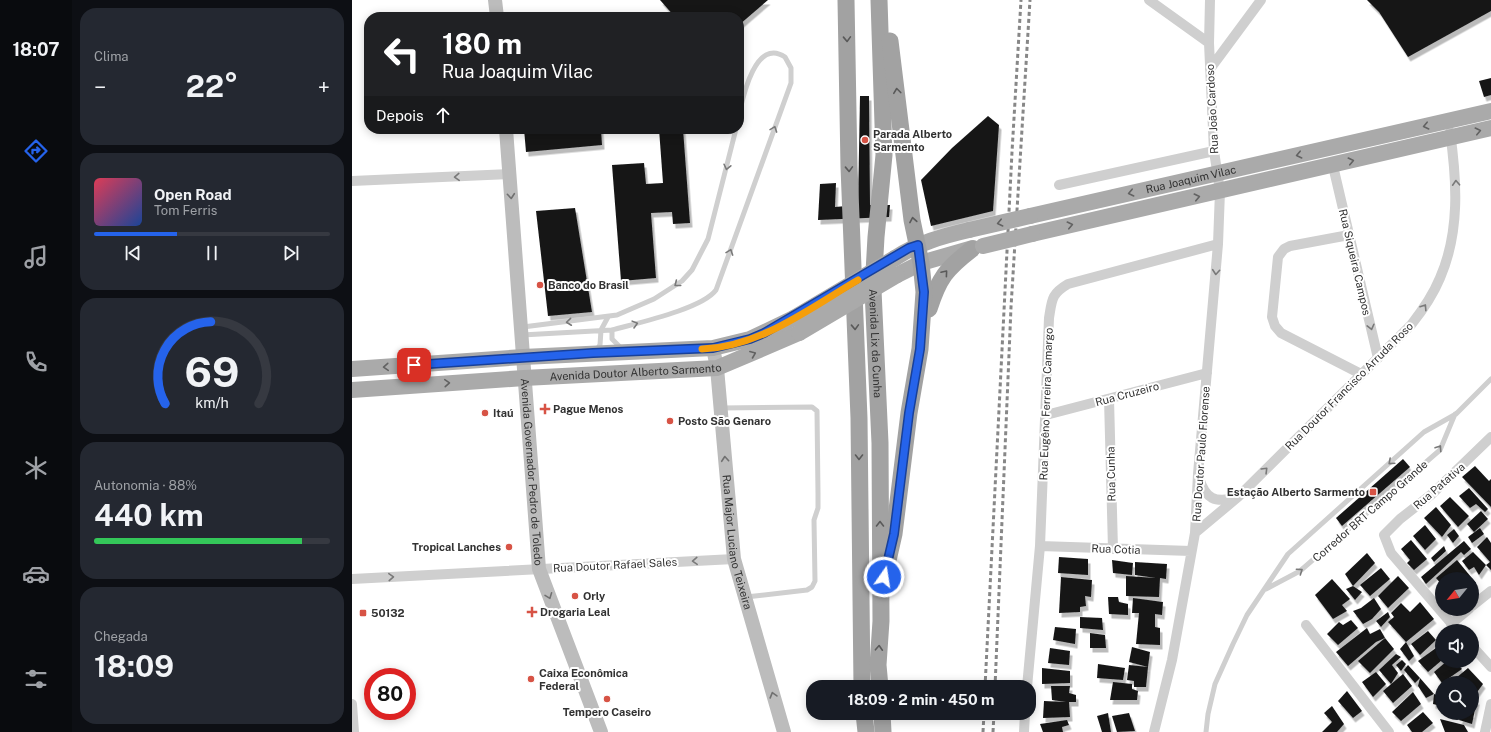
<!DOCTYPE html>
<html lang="pt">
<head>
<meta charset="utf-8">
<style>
  body { margin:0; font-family:"Public Sans",sans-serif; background:#242831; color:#f1f3f6; height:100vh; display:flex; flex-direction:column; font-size:15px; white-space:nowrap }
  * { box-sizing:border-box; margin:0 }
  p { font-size:13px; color:#9ea1a6 }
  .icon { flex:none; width:22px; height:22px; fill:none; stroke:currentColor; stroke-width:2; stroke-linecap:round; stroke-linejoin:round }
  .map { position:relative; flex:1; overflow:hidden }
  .side { display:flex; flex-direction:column; gap:8px; padding:8px; background:#0d0f14; width:280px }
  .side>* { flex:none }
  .top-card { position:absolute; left:12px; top:12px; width:380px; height:122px; border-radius:16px; box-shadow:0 2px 10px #0003; background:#202124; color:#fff; overflow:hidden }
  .needle { width:26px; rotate:240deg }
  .buttons { position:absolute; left:1083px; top:572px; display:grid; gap:8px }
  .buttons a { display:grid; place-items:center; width:44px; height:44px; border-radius:50%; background:#171b24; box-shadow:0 2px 10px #0003; font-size:20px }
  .speed { position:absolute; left:12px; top:668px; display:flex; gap:8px; font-size:20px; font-weight:700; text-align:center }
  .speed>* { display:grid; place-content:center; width:52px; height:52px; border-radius:50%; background:#171b24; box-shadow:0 2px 10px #0003; line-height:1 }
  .speed .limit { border:6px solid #d22; background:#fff; color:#111 }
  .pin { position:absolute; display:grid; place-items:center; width:34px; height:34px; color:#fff; margin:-17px; border-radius:8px; box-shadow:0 2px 6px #0006 }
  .me { position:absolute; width:44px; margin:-22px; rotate:13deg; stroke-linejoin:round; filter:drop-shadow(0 0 3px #0008) }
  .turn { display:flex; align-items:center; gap:14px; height:84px; padding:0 12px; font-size:18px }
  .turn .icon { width:52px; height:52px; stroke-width:2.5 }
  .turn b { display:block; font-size:28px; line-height:34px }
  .then { display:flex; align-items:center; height:38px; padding:0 12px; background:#0003; gap:8px; font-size:15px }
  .big { font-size:30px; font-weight:700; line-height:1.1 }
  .side .widget { flex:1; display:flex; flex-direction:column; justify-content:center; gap:6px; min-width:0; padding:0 14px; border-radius:16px; background:#242831 }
  .side .dial { align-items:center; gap:0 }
  .dial svg { height:104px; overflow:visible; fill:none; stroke:#363941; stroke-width:7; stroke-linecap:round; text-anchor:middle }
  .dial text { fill:#f1f3f6; stroke:none }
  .song { display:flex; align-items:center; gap:12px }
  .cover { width:48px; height:48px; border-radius:6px; background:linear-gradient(135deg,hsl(350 70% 55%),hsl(220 70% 35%)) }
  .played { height:4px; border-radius:2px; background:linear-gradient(90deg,#2563eb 35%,#363941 35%) }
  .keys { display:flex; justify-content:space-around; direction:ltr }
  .heat { display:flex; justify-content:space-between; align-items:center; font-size:22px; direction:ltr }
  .charge { height:6px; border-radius:3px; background:linear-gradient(90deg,#34c759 88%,#363941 0) }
  .trip { position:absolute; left:454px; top:680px; width:230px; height:40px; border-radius:16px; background:#171b24; box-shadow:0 2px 10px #0003; font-weight:700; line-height:40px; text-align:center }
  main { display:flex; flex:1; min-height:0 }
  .tabs { display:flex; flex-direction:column; width:72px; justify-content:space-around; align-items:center; background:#090b0e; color:#9ea1a6 }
  .tabs .icon { width:28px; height:28px }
  .tabs .selected { color:#2563eb }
  .tabs b { font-size:18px; color:#f1f3f6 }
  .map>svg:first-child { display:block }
</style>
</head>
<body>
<main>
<nav class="tabs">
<b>18:07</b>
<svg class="icon selected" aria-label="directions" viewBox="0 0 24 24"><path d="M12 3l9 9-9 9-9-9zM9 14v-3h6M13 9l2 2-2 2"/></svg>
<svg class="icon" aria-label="music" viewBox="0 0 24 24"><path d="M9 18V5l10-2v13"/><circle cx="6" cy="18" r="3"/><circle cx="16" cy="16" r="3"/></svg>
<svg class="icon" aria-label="phone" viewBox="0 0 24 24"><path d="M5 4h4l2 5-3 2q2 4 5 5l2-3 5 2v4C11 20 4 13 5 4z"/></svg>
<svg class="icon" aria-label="climate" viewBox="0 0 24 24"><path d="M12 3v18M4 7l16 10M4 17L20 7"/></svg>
<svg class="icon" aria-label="car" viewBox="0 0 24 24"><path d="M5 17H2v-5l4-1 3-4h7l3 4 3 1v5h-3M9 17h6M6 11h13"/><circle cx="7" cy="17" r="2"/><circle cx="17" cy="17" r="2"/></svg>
<svg class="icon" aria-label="filters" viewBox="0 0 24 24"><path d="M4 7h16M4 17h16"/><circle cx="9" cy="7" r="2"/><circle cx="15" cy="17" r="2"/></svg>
</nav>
<section class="side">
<div class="widget"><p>Clima</p>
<div class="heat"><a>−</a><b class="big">22°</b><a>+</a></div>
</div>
<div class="widget">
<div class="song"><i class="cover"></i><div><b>Open Road</b><p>Tom Ferris</p></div></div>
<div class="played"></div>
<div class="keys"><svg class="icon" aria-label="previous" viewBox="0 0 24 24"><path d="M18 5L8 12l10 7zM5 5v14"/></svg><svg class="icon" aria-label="pause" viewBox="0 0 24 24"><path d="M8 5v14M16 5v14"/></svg><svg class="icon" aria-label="next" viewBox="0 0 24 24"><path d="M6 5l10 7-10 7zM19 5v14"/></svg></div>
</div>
<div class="widget dial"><svg viewBox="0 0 100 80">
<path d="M14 69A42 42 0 1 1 86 69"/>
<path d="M14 69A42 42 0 0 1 49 6" stroke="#2563eb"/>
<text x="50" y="56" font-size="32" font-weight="700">69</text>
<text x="50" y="72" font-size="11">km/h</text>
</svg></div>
<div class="widget"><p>Autonomia · 88%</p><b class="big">440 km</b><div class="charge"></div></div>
<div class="widget"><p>Chegada</p><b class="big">18:09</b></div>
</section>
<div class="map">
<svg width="1139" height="732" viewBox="0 0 1139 732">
  <defs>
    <filter id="shadow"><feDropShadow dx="2.5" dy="4.5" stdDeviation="0" flood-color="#0004"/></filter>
  </defs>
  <rect width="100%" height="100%" fill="#fff"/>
  <!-- building -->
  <path fill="#191919" filter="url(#shadow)" d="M 308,0 L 416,0 L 387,25 L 387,17 L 323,17 Z
    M 1015,0 L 1139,0 L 1139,11 L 1056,57 L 1027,12 Z
    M 1139,78 L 1139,95 L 1132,97 L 1127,81 Z
    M 508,96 L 517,96 L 518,205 L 538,205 L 537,217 L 466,220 L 468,184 L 484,183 L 483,207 L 506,205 Z
    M 636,116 L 647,125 L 641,211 L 579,226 L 569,180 L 600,148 Z
    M 172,129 L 249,129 L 250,145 L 174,152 Z
    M 307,129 L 331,129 L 338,223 L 321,224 L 320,212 L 299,213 L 304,278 L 269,281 L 260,165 L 292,163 L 294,184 L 311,183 Z
    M 223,208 L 240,312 L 196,316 L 184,211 Z
    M 1051,459 L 1058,467 L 990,526 L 984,518 Z
    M 1123,466 L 1137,481 L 1139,479 L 1139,507 L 1110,477 Z
    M 1117,488 L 1136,509 L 1133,512 L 1124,504 L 1118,508 L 1107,496 Z
    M 1098,497 L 1117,516 L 1106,527 L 1088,506 Z
    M 1084,507 L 1099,525 L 1090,537 L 1072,518 Z
    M 1129,511 L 1136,519 L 1122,532 L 1115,524 Z
    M 1073,525 L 1084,539 L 1073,550 L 1061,536 Z
    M 1128,528 L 1132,534 L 1120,543 L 1116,537 Z
    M 1102,529 L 1107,536 L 1101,543 L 1095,535 Z
    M 1135,537 L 1139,543 L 1139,570 L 1134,565 L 1127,575 L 1122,567 L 1117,570 L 1110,561 L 1121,552 L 1134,565 L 1138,562 L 1125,547 Z
    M 1059,540 L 1075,559 L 1062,570 L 1055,563 L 1058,560 L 1049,549 Z
    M 1112,541 L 1119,549 L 1112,555 L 1109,552 L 1074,584 L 1069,577 Z
    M 1092,546 L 1094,551 L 1082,562 L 1079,558 Z
    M 1015,553 L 1023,563 L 1001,586 L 993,574 Z
    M 707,557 L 736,559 L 736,575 L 706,573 Z
    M 760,560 L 781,563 L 780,575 L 761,573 Z
    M 1105,560 L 1124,583 L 1120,588 L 1120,579 L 1090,579 L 1090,598 L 1084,590 L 1090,585 L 1084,578 Z
    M 783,562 L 815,564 L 814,579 L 808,578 L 807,597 L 774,596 L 774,576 L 804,578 L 783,575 Z
    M 1029,568 L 1038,579 L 1018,596 L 1008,585 Z
    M 1046,576 L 1057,588 L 1036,608 L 1026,596 Z
    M 709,577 L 740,580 L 739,597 L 733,596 L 734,606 L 728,607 L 728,612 L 707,613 Z
    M 980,579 L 998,599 L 990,605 L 995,611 L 981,619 L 963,595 Z
    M 1001,586 L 1010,592 L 1003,600 L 994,589 Z
    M 756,597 L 766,597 L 767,602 L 776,604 L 776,615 L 757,614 Z
    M 781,598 L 811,602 L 810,615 L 803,614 L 803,627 L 808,628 L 808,645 L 784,644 L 787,613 L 780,613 Z
    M 1022,598 L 1029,609 L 1020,619 L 1011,624 L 1001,611 L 1009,608 Z
    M 1068,602 L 1082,619 L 1054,642 L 1036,622 L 1042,617 L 1039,613 L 1049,603 L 1058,612 Z
    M 1036,612 L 1038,617 L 1029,627 L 1024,621 Z
    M 728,617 L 750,618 L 751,630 L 728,628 Z
    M 999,620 L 1006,628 L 986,645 L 975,634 L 987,622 L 991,625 Z
    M 703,627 L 724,629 L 723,644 L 701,640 Z
    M 1015,628 L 1018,634 L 1028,629 L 1033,638 L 1024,642 L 996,666 L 984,652 Z
    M 1076,631 L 1084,640 L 1068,655 L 1059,644 Z
    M 738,633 L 753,635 L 754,648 L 738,648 Z
    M 1033,638 L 1042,649 L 1018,673 L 1006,661 Z
    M 1054,642 L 1062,656 L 1057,661 L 1048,649 Z
    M 1088,645 L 1090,660 L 1076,672 L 1066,661 Z
    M 780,647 L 798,652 L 796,667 L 777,662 Z
    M 698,648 L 718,651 L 717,665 L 696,663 Z
    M 1044,654 L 1049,657 L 1040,665 L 1046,673 L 1039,684 L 1027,670 Z
    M 1050,660 L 1054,664 L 1049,671 L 1044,665 Z
    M 1095,661 L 1103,661 L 1110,669 L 1090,683 L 1082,672 Z
    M 746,664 L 773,668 L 771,680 L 745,678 Z
    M 777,665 L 796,667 L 794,687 L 782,687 L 782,681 L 775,680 Z
    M 1056,665 L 1068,678 L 1082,694 L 1090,697 L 1089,706 L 1081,704 L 1082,694 L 1074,698 L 1066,686 L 1068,678 L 1063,683 L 1052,670 Z
    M 690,668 L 718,671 L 718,683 L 690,684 Z
    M 1116,668 L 1131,684 L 1123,695 L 1120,691 L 1120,683 L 1098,683 Z
    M 1024,672 L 1034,684 L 1021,697 L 1010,682 Z
    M 1051,674 L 1060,686 L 1041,703 L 1031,691 Z
    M 761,682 L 780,684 L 780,689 L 786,691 L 785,700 L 758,700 Z
    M 699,686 L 718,686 L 717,693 L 724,695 L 724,702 L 717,702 L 718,717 L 691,718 L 692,701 L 714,702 L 700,700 Z
    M 995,691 L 1010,711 L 1001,718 L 986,701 Z
    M 1061,692 L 1069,704 L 1049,721 L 1040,712 Z
    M 1120,699 L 1125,700 L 1120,724 L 1107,720 L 1111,713 L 1120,713 Z
    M 980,706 L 992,724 L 985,732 L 970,732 L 980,722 L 972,713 Z
    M 1071,712 L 1081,723 L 1070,732 L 1060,732 L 1055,725 Z
    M 756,713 L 759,732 L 750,732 L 745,716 Z
    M 777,713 L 783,731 L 765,732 L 760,716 Z
    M 1088,719 L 1112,725 L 1116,732 L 1093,732 Z
    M 715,720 L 717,725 L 710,727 L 711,732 L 691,732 L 688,724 Z"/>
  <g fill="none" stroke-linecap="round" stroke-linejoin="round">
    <!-- service -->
    <path stroke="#cfcfcf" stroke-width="5" d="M 171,327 L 265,315 L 302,299 L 330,281 L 340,270 L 356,239 L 384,129
      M 170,335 L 260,330
      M 270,349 L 260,339 L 260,330 C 285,323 350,309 364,290 L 439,83 L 439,68 L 433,57 C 404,37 391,96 387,114
      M 244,351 L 248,345 L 249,330 L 256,317
      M 369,408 L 460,407 L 465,411 L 466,494 L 466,508 L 462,520 L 463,581 L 460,587 L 455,590 L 394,597
      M 914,589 L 948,571 L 1088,450 L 1103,414
      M 854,732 L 856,714 L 863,684 L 881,644 L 895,615 L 936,554 L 1072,432 L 1104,414 L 1139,379"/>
    <!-- minor -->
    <path stroke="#cfcfcf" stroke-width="10" d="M 797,0 L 857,43
      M 858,69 L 909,0
      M 981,166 L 1026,358
      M 0,181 L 158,174
      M 707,185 L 862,151
      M 997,235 L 938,246 L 932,249 L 926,257 L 920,317 L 923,326 L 929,333 L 1009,374
      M 757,399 L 761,549
      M 694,415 L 855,373
      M 847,478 C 854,499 862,503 884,498
      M 843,533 L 886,497 L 1059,325 C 1070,311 1081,295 1088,278 C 1108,232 1105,181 1098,132
      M 688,546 L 839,551
      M 0,579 L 382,559
      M 1120,606 L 1139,591
      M 1099,624 L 1117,609
      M 954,625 L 1037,732
      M 1106,631 L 1039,553 L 1032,535 L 1048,519 L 1080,494 L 1139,437
      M 1120,646 L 1139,667
      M 675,687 L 688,546 L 697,318 C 700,300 699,294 716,284 L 866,244
      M 0,704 L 2,732
      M 672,732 L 673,713
      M 802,732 L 820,660 L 843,533 L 846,474 L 866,244 L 868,191 L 862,151 L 857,43 L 858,0
      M 1133,732 L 1139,704"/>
    <!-- secondary -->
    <g stroke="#bcbcbc" stroke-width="14">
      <path d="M 143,0 L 145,17"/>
      <path id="s1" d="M 154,129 L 187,569 L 249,732"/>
      <path id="s2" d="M 361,348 L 365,368 L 382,559 L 432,732"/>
    </g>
    <!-- primary -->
    <g stroke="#aaa" stroke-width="16">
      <path id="s3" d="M 678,216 L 1139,111"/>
      <path d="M 680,234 L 1139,128"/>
      <path d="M 543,258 C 566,243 591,236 617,230"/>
      <path d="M 545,275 L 569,263 L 621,248"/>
      <path d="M 0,369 L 171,357 L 361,348 L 398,339 L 442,318"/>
      <path id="s4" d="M 0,390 L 172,378 L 365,368 L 447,333"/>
    </g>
    <!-- trunk -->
    <g stroke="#a2a2a2" stroke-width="17">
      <path d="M 494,0 L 497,167 L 507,418 L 510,687"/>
      <path id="s5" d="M 527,0 L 532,155 L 524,237 L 521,290 L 528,443 L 529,621 L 526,665 L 528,687"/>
      <path d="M 577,309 C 587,278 594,269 620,249"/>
      <path d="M 535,565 L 542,534 L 557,413 L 568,349 L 572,292 L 569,263 L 560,220 L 538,41"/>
      <path d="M 512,713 L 514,732"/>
      <path d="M 530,713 L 531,732"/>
    </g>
    <!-- rail -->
    <path stroke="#878787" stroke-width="3" stroke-dasharray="4 3" stroke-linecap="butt" d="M 633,687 L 660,152 L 669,0
      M 643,687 L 659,307 L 678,0
      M 631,732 L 632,713
      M 641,732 L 642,713"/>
    <!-- primary-bridge -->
    <path stroke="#aaa" stroke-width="16" d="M 617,230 L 678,216
      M 631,246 L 680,234
      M 442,318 L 543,258
      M 447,333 L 545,275"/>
  </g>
  <!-- one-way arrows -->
  <defs><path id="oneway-chevron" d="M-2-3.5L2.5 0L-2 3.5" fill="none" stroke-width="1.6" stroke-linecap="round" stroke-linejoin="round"/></defs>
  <g stroke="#595959">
    <use href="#oneway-chevron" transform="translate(495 39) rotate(88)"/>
    <use href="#oneway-chevron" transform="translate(545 91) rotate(-97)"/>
    <use href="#oneway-chevron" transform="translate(497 169) rotate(88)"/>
    <use href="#oneway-chevron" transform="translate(561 220) rotate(-100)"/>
    <use href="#oneway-chevron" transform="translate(593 273) rotate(-50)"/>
    <use href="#oneway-chevron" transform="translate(503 327) rotate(88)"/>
    <use href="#oneway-chevron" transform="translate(507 457) rotate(90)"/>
    <use href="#oneway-chevron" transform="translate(528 524) rotate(-90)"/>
    <use href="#oneway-chevron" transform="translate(527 648) rotate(-87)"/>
  </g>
  <g stroke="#626262">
    <use href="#oneway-chevron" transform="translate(1074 126) rotate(167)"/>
    <use href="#oneway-chevron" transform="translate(1126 131) rotate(-13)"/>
    <use href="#oneway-chevron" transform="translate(947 155) rotate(167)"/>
    <use href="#oneway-chevron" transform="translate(999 161) rotate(-13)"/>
    <use href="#oneway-chevron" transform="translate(779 193) rotate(167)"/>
    <use href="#oneway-chevron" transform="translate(845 197) rotate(-13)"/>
    <use href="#oneway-chevron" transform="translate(648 223) rotate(167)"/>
    <use href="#oneway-chevron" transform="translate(718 225) rotate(-13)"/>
    <use href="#oneway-chevron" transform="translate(401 354) rotate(-22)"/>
    <use href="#oneway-chevron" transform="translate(34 367) rotate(176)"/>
    <use href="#oneway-chevron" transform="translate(95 383) rotate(-4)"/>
  </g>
  <g stroke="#797979">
    <use href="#oneway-chevron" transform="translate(422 129) rotate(-70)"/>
    <use href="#oneway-chevron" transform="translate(375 167) rotate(103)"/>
    <use href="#oneway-chevron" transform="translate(105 177) rotate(177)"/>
    <use href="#oneway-chevron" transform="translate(1104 183) rotate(-93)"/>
    <use href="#oneway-chevron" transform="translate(378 252) rotate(-70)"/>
    <use href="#oneway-chevron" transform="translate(864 272) rotate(95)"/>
    <use href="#oneway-chevron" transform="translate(325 284) rotate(142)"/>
    <use href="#oneway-chevron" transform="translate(1072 307) rotate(-57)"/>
    <use href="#oneway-chevron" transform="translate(217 322) rotate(174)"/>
    <use href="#oneway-chevron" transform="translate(283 324) rotate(-15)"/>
    <use href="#oneway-chevron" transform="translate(1019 327) rotate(76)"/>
    <use href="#oneway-chevron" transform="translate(1087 448) rotate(-56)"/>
    <use href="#oneway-chevron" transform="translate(1039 462) rotate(138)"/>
    <use href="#oneway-chevron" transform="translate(913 470) rotate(-45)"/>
    <use href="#oneway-chevron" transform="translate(343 561) rotate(177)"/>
    <use href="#oneway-chevron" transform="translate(948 571) rotate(-34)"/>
    <use href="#oneway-chevron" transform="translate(39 577) rotate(-3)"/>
  </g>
  <g stroke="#707070">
    <use href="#oneway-chevron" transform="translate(159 196) rotate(85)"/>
    <use href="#oneway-chevron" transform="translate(373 459) rotate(-95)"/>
    <use href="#oneway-chevron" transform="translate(197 596) rotate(69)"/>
    <use href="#oneway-chevron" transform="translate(421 695) rotate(-106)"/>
  </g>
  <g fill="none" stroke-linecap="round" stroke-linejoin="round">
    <!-- route casing -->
    <g stroke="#184099" stroke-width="10">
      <path id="route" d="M 62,365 L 241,353 L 361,348 L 398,339 L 412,333 L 557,248 L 566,245 L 572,292 L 568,349 L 557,413 L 542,534 L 532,577"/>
    </g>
    <!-- route -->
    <use href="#route" stroke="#2563eb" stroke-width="7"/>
    <!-- slow -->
    <path stroke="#f59e0b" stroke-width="7" d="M 350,349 C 408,347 458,308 506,280"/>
  </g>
  <!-- markers -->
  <g fill="#d75345" stroke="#fff" stroke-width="1.5">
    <circle cx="513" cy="140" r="4"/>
    <circle cx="188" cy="285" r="4"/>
    <path d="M191 403h4v4h4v4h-4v4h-4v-4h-4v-4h4z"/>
    <circle cx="133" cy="413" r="4"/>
    <circle cx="318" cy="421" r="4"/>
    <rect x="1017" y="488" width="8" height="8" rx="2"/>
    <circle cx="157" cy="547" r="4"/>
    <circle cx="223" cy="596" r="4"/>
    <path d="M178 606h4v4h4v4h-4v4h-4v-4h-4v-4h4z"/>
    <rect x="7" y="609" width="8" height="8" rx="2"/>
    <circle cx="179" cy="679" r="4"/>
    <circle cx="255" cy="699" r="4"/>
  </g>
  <g text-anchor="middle" stroke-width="4" stroke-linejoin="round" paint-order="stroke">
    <!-- street labels -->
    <g font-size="11" fill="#323232" stroke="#fff">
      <text transform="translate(860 109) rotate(-93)" y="4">Rua João Cardoso</text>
      <text dy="4" stroke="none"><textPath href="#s3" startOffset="165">Rua Joaquim Vilac</textPath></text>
      <text transform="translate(1003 262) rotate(77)" y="4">Rua Siqueira Campos</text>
      <text dy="4" stroke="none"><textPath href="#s5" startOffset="344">Avenida Lix da Cunha</textPath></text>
      <text dy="4" stroke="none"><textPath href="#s4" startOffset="284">Avenida Doutor Alberto Sarmento</textPath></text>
      <text transform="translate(997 386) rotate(-45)" y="4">Rua Doutor Francisco Arruda Roso</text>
      <text transform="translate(775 394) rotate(-15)" y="4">Rua Cruzeiro</text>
      <text transform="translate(694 404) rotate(-88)" y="4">Rua Eugêno Ferreira Camargo</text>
      <text transform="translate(849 454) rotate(-86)" y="4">Rua Doutor Paulo Florense</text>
      <text dy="4" stroke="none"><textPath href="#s1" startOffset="344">Avenida Governador Pedro de Toledo</textPath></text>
      <text transform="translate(759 474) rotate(-91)" y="4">Rua Cunha</text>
      <text transform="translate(1087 486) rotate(-41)" y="4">Rua Patativa</text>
      <text transform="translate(1018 511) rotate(-41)" y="4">Corredor BRT Campo Grande</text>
      <text dy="4" stroke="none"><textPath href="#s2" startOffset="196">Rua Major Luciano Teixeira</textPath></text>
      <text transform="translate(764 549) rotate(2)" y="4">Rua Cotia</text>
      <text transform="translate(263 565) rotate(-3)" y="4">Rua Doutor Rafael Sales</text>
    </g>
    <!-- poi labels -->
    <g font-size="11" font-weight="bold" fill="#323232" stroke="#fff" text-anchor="start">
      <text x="521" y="138">Parada Alberto<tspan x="521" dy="13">Sarmento</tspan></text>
      <text x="196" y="289">Banco do Brasil</text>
      <text x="201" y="413">Pague Menos</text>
      <text x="141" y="417">Itaú</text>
      <text x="326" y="425">Posto São Genaro</text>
      <text x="1013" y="496" text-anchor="end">Estação Alberto Sarmento</text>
      <text x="149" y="551" text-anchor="end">Tropical Lanches</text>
      <text x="231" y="600">Orly</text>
      <text x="188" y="616">Drogaria Leal</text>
      <text x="19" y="617">50132</text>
      <text x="187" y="677">Caixa Econômica<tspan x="187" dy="13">Federal</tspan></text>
      <text x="255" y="716" text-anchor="middle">Tempero Caseiro</text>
    </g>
  </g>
</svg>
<div class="buttons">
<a><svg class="needle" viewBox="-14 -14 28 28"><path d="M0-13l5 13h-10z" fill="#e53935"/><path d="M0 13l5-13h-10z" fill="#9ea1a6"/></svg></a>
<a><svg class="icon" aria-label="sound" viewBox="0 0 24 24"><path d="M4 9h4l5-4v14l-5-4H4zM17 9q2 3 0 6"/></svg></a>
<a><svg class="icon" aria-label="search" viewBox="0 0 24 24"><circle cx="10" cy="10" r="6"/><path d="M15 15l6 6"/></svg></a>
</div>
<div class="speed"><div class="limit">80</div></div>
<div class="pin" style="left:62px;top:365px;background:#d93025"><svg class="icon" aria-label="arrive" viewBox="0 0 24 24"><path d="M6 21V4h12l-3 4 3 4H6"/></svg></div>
<svg class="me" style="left:532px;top:577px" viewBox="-20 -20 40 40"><circle r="17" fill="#2563eb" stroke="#fff" stroke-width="3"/><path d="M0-11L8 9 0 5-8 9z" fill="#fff"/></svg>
<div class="trip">18:09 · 2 min · 450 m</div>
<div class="top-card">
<div class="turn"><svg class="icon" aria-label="left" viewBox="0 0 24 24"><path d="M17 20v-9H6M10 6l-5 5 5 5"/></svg><div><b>180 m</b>Rua Joaquim Vilac</div></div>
<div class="then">Depois<svg class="icon" aria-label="ahead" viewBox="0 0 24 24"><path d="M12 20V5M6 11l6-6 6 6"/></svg></div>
</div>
</div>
</main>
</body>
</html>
